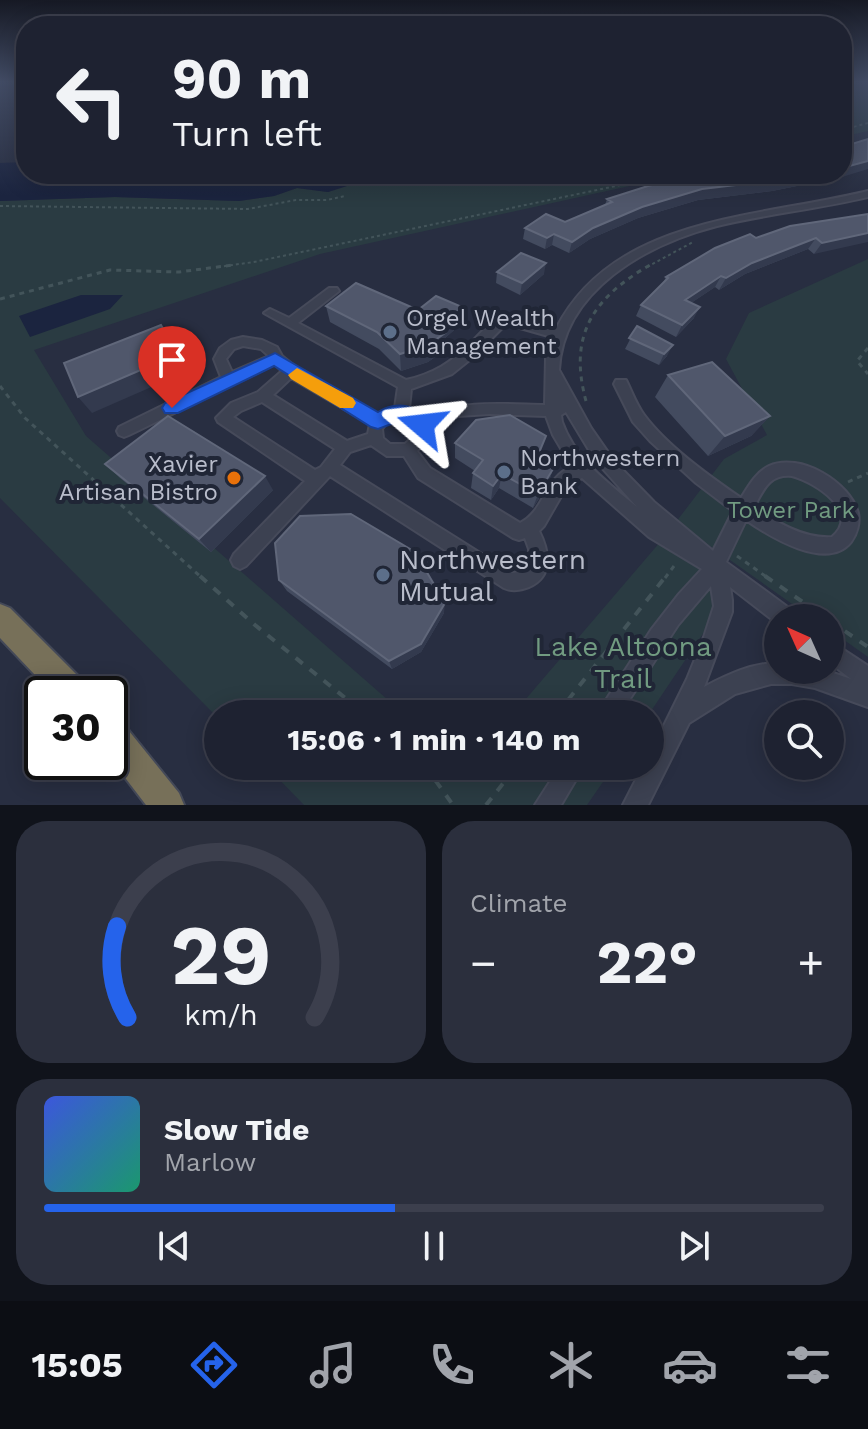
<!DOCTYPE html>
<html lang="en">
<head>
<meta charset="utf-8">
<style>
  body { margin:0; font-family:"Work Sans",sans-serif; background:#2b2f3d; color:#f1f3f6; height:100vh; display:flex; flex-direction:column; font-size:30px; white-space:nowrap }
  * { box-sizing:border-box; margin:0 }
  p { font-size:26px; color:#a1a4ab }
  .icon { flex:none; width:44px; height:44px; fill:none; stroke:currentColor; stroke-width:2; stroke-linecap:round; stroke-linejoin:round }
  .map { position:relative; height:805px; overflow:hidden }
  .sheet { display:flex; flex-direction:column; gap:16px; padding:16px; background:#10131b; flex:1 }
  .sheet>* { flex:none }
  .banner { position:absolute; left:16px; top:16px; width:836px; height:168px; border-radius:32px; box-shadow:0 4px 20px #0003,0 0 0 2px #3c3f4d; background:#1e2231; color:#f1f3f6; overflow:hidden }
  .needle { width:52px; rotate:315deg }
  .controls { position:absolute; left:764px; top:604px; display:grid; gap:16px }
  .controls a { display:grid; place-items:center; width:80px; height:80px; border-radius:50%; background:#1e2231; box-shadow:0 4px 20px #0003,0 0 0 2px #3c3f4d; font-size:40px }
  .speed { position:absolute; left:24px; top:676px; display:flex; gap:16px; font-size:40px; font-weight:700; text-align:center }
  .speed>* { display:grid; place-content:center; width:104px; height:104px; border-radius:50%; background:#1e2231; box-shadow:0 4px 20px #0003,0 0 0 2px #3c3f4d; line-height:1 }
  .speed .limit { border:4px solid #111; border-radius:12px; background:#fff; color:#111 }
  .pin { position:absolute; display:grid; place-items:center; width:68px; height:68px; color:#fff; margin:-82px -34px; border-radius:50% 50% 50% 0; rotate:-45deg; box-shadow:0 0 8px #0007 }
  .pin .icon { rotate:45deg }
  .me { position:absolute; width:88px; margin:-44px; rotate:287deg; stroke-linejoin:round; filter:drop-shadow(0 0 6px #0008) }
  .turn { display:flex; align-items:center; gap:28px; height:168px; padding:0 24px; font-size:36px }
  .turn .icon { width:104px; height:104px; stroke-width:2.5 }
  .turn b { display:block; font-size:56px; line-height:68px }
  .big { font-size:60px; font-weight:700; line-height:1.1 }
  .sheet .tile { flex:1; display:flex; flex-direction:column; justify-content:center; gap:12px; min-width:0; padding:0 28px; border-radius:32px; background:#2b2f3d }
  .sheet .dial { align-items:center; gap:0 }
  .dial svg { height:208px; overflow:visible; fill:none; stroke:#3c3f4d; stroke-width:7; stroke-linecap:round; text-anchor:middle }
  .dial text { fill:#f1f3f6; stroke:none }
  .song { display:flex; align-items:center; gap:24px }
  .cover { width:96px; height:96px; border-radius:12px; background:linear-gradient(135deg,hsl(230 70% 55%),hsl(160 70% 35%)) }
  .played { height:8px; border-radius:4px; background:linear-gradient(90deg,#2563eb 45%,#3c3f4d 45%) }
  .keys { display:flex; justify-content:space-around; direction:ltr }
  .heat { display:flex; justify-content:space-between; align-items:center; font-size:44px; direction:ltr }
  .sheet .tiles { flex:1; display:grid; gap:16px; grid-template-columns:1fr 1fr }
  .tile:last-child { grid-column:span 2 }
  .trip { position:absolute; left:204px; top:700px; width:460px; height:80px; border-radius:40px; background:#1e2231; box-shadow:0 4px 20px #0003,0 0 0 2px #3c3f4d; font-weight:700; line-height:80px; text-align:center }
  .tab-bar { display:flex; height:128px; justify-content:space-around; align-items:center; background:#0c0e14; color:#a1a4ab }
  .tab-bar .icon { width:56px; height:56px }
  .tab-bar .current { color:#2563eb }
  .tab-bar b { font-size:36px; color:#f1f3f6 }
  .map>svg:first-child { display:block }
</style>
</head>
<body>
<div class="map">
<svg width="868" height="805" viewBox="0 0 868 805">
  <rect width="100%" height="100%" fill="#282e41"/>
  <!-- green -->
  <path fill="#2a3b42" d="M 852,82 L 868,86 L 868,131 L 842,137 L 842,85 Z
    M 469,174 L 684,174 L 320,254 L 34,350 L 86,436 L 404,714 L 218,714 L 218,718 L 0,498 L 0,201 L 115,197 L 239,201 L 274,196 L 297,188 L 328,192 L 353,184 Z
    M 868,259 L 868,657 L 830,630 L 830,618 L 812,618 L 676,522 L 724,459 L 767,435 L 726,359 L 749,313 Z
    M 661,541 L 731,592 L 649,714 L 513,714 Z
    M 266,766 L 614,766 L 587,805 L 304,805 Z"/>
  <!-- water -->
  <path fill="#1b243f" d="M 26,162 L 26,174 L 469,174 L 353,184 L 328,192 L 297,188 L 274,196 L 239,201 L 115,197 L 0,201 L 0,163 Z
    M 81,295 L 123,295 L 110,309 L 30,337 L 19,316 Z"/>
  <g fill="none" stroke-linecap="round" stroke-linejoin="round">
    <!-- minor casing -->
    <g stroke="#464a5a" stroke-width="4">
      <path id="minor" d="M 868,191 L 868,197 C 818,209 766,214 717,226 C 647,244 563,290 559,370 L 591,428 L 614,461 L 654,502 L 713,551 L 733,511 L 696,483 L 650,441 L 633,422 L 614,384 L 616,380 L 626,380 C 632,392 636,404 644,415 C 667,446 709,476 741,498 C 748,487 756,472 769,466 C 800,452 850,482 858,513 C 860,523 857,534 851,542 C 827,572 769,536 746,520 L 726,562 L 793,611 L 796,618 L 778,618 L 778,624 L 730,587 L 732,600 L 732,612 L 704,687 C 727,675 752,663 778,663 L 778,670 L 824,670 L 851,679 L 830,663 L 830,641 L 868,666 L 868,707 L 815,688 L 792,684 L 771,684 L 735,694 L 689,723 L 648,805 L 623,805 L 643,766 L 650,766 L 650,754 L 687,679 L 704,637 L 714,606 L 711,586 L 678,625 L 620,714 L 597,714 L 651,630 L 679,594 L 702,569 L 649,537 L 582,478 L 567,486 L 544,526 L 539,531 C 549,551 554,576 529,587 C 520,590 513,592 504,588 L 330,476 L 246,566 L 240,569 L 234,566 L 231,560 L 234,554 L 305,481 L 218,422 L 216,418 L 231,403 L 258,392 L 282,371 L 275,364 L 129,435 L 124,437 L 119,435 L 117,431 L 119,427 L 221,377 L 214,359 L 220,348 L 231,340 L 243,337 L 262,340 L 277,347 L 282,356 L 307,376 L 377,414 L 395,408 L 398,387 L 264,313 L 270,309 L 289,318 L 329,288 L 337,288 L 339,291 L 298,323 L 406,380 C 433,374 452,362 471,343 C 482,332 490,321 505,316 L 556,329 C 614,215 760,218 868,191 ZM 506,324 L 552,337 L 546,358 L 545,405 C 500,404 465,400 422,416 L 409,409 L 411,389 L 452,374 L 472,358 ZM 243,346 L 261,349 L 269,356 L 232,372 L 226,359 L 234,349 ZM 291,378 L 370,424 L 368,434 L 347,441 L 273,395 ZM 262,402 L 335,449 L 321,467 L 315,470 L 233,417 L 241,411 ZM 566,412 L 595,460 L 637,507 C 608,483 575,459 562,422 L 561,415 ZM 490,414 L 546,416 L 553,435 L 572,467 C 544,477 545,511 520,523 L 430,468 L 417,451 L 428,438 L 428,425 L 458,416 ZM 401,418 L 414,425 L 414,436 L 405,444 L 390,444 L 383,438 L 382,429 L 388,421 ZM 371,445 L 387,456 L 404,456 L 418,478 L 513,538 L 519,540 L 525,538 L 529,549 L 529,565 L 524,571 L 512,573 L 340,465 L 350,452 ZM 792,476 C 815,482 862,512 832,537 C 803,539 777,522 754,507 C 764,489 769,474 792,476 Z
        M 560,766 L 584,766 L 561,805 L 535,805 Z"/>
    </g>
    <!-- highway casing -->
    <g stroke="#444958" stroke-width="4">
      <path id="highway" d="M 0,604 L 10,608 L 85,683 L 89,694 L 53,694 L 0,638 Z
        M 110,716 L 121,721 L 179,793 L 184,805 L 146,805 L 110,758 Z"/>
    </g>
    <!-- path-far2 -->
    <path stroke="#43545a" stroke-width="2" stroke-dasharray="3 3" stroke-linecap="butt" d="M 842,130 L 868,123
      M 0,206 L 248,209 L 296,200 L 327,200 L 345,196
      M 218,267 L 254,262 L 673,174
      M 647,267 L 693,242"/>
    <!-- path-far1 -->
    <path stroke="#43545a" stroke-width="3" stroke-dasharray="5 5" stroke-linecap="butt" d="M 0,299 L 110,270 L 179,272 L 233,265
      M 868,348 L 857,361 L 868,374
      M 0,386 L 25,418 L 202,578
      M 586,401 C 568,335 593,298 650,265
      M 848,482 L 868,473
      M 737,556 L 768,578
      M 665,578 L 677,562"/>
    <!-- path -->
    <path stroke="#43545a" stroke-width="4" stroke-dasharray="9 9" stroke-linecap="butt" d="M 200,576 L 255,625 L 365,714
      M 765,576 L 826,618
      M 830,621 L 868,647
      M 557,714 L 666,576
      M 425,766 L 453,805
      M 486,805 L 517,766"/>
    <!-- minor -->
    <use href="#minor" fill="#3c4151" fill-rule="evenodd"/>
    <!-- highway -->
    <use href="#highway" fill="#777059" fill-rule="evenodd"/>
  </g>
  <!-- wall -->
  <path fill="#434b5f" d="M 842,177 L 772,191 L 698,200 L 638,218 L 590,239 L 569,253 L 552,245 L 545,249 L 523,239 L 525,228 L 565,222 L 605,205 L 607,199 Z
    M 868,214 L 814,254 L 808,249 L 745,274 L 719,290 L 715,287 L 691,303 L 694,318 L 676,337 L 636,316 L 641,305 L 663,283 L 666,277 L 756,238 Z
    M 497,272 L 544,274 L 520,295 L 496,283 Z
    M 326,306 L 418,310 L 462,307 L 461,324 L 445,338 L 445,350 L 428,362 L 401,371 L 379,349 L 330,322 Z
    M 637,326 L 667,356 L 659,365 L 625,349 Z
    M 668,375 L 770,416 L 751,436 L 708,456 L 655,397 Z
    M 455,443 L 541,451 L 537,461 L 553,469 L 548,484 L 533,508 L 499,488 L 491,500 L 471,488 L 473,473 L 475,471 L 455,458 Z
    M 105,464 L 273,490 L 211,552 L 120,478 Z
    M 279,580 L 444,613 L 421,652 L 392,669 L 287,591 Z"/>
  <!-- shaded-wall -->
  <path fill="#333a4e" d="M 868,161 L 868,169 L 842,177 L 772,191 L 698,200 L 638,218 L 590,239 L 569,253 L 572,242 L 593,228 L 642,207 L 702,189 L 811,174 L 842,174 L 842,168 Z
    M 868,233 L 868,242 L 814,254 L 822,243 Z
    M 554,234 L 552,245 L 545,249 L 547,238 Z
    M 816,238 L 808,249 L 745,274 L 719,290 L 726,278 L 752,263 Z
    M 546,263 L 544,274 L 520,295 L 522,283 Z
    M 721,276 L 715,287 L 679,311 L 685,300 Z
    M 462,307 L 461,324 L 445,338 L 445,350 L 428,362 L 401,371 L 400,354 L 437,328 Z
    M 700,307 L 694,318 L 676,337 L 682,325 Z
    M 161,325 L 188,371 L 92,413 L 78,397 Z
    M 673,345 L 667,356 L 659,365 L 664,354 Z
    M 770,416 L 751,436 L 708,456 L 725,436 Z
    M 553,469 L 548,484 L 533,508 L 538,494 Z
    M 502,474 L 499,488 L 491,500 L 493,486 Z
    M 265,476 L 273,490 L 211,552 L 199,539 Z
    M 445,603 L 444,613 L 421,652 L 392,669 L 389,661 Z"/>
  <!-- building -->
  <path fill="#50576b" stroke="#60677a" stroke-width="2" d="M 868,139 L 868,161 L 842,168 L 842,147 Z
    M 699,174 L 811,174 L 778,180 L 702,189 L 642,207 L 593,228 L 572,242 L 554,234 L 547,238 L 525,228 L 546,214 L 565,222 L 612,202 L 607,199 L 648,186 Z
    M 868,214 L 868,233 L 822,243 L 816,238 L 752,263 L 726,278 L 721,276 L 685,300 L 700,307 L 682,325 L 641,305 L 668,278 L 666,277 L 715,248 L 750,234 L 756,238 L 790,226 Z
    M 521,253 L 546,263 L 522,283 L 497,272 Z
    M 356,283 L 418,310 L 436,296 L 462,307 L 437,328 L 445,333 L 428,345 L 400,354 L 377,332 L 326,306 Z
    M 161,325 L 178,354 L 78,397 L 64,363 Z
    M 637,326 L 673,345 L 664,354 L 629,338 Z
    M 712,362 L 770,416 L 725,436 L 668,375 Z
    M 510,415 L 546,436 L 536,460 L 553,469 L 538,494 L 502,474 L 493,486 L 473,473 L 483,460 L 455,443 L 476,420 Z
    M 168,416 L 265,476 L 199,539 L 105,464 Z
    M 351,514 L 415,552 L 445,603 L 421,644 L 389,661 L 279,580 L 275,543 L 300,516 Z"/>
  <!-- sky -->
  <linearGradient id="sky" x2="0" y2="1"><stop stop-color="#161924"/><stop offset="0.42" stop-color="#424c65"/><stop offset="1" stop-color="#424c65" stop-opacity="0"/></linearGradient>
  <rect width="868" height="195" fill="url(#sky)"/>
  <!-- route -->
  <path fill="#2563eb" stroke="#184099" stroke-width="2" d="M 275,353 L 378,412 C 397,400 420,405 432,425 L 429,431 L 422,433 L 402,420 L 378,429 L 371,427 L 274,366 L 178,413 L 165,413 L 162,408 L 165,403 Z"/>
  <!-- slow -->
  <path fill="#f59e0b" d="M 297,368 L 353,398 L 356,403 L 353,408 L 340,408 L 291,379 L 288,375 Z"/>
  <!-- markers -->
  <g fill="#5c6f8a" stroke="#202636" stroke-width="3">
    <circle cx="390" cy="332" r="8"/>
    <circle cx="504" cy="472" r="8"/>
    <circle cx="383" cy="575" r="8"/>
  </g>
  <circle fill="#e8710a" stroke="#202636" stroke-width="3" cx="234" cy="478" r="8"/>
  <g text-anchor="middle" stroke-width="8" stroke-linejoin="round" paint-order="stroke">
    <!-- poi labels -->
    <g font-size="24" fill="#b9bdcb" stroke="#202636" text-anchor="start">
      <text x="406" y="326">Orgel Wealth<tspan x="406" dy="28">Management</tspan></text>
      <text x="520" y="466">Northwestern<tspan x="520" dy="28">Bank</tspan></text>
      <text x="218" y="472" text-anchor="end">Xavier<tspan x="218" dy="28">Artisan Bistro</tspan></text>
    </g>
    <!-- park labels -->
    <g font-size="24" fill="#719b81" stroke="#202636">
      <text x="791" y="518">Tower Park</text>
    </g>
    <!-- near-poi labels -->
    <g font-size="28" fill="#b9bdcb" stroke="#202636" text-anchor="start">
      <text x="399" y="569">Northwestern<tspan x="399" dy="32">Mutual</tspan></text>
    </g>
    <!-- near-park labels -->
    <g font-size="28" fill="#719b81" stroke="#202636">
      <text x="623" y="656">Lake Altoona<tspan x="623" dy="32">Trail</tspan></text>
    </g>
  </g>
</svg>
<div class="controls">
<a><svg class="needle" viewBox="-14 -14 28 28"><path d="M0-13l5 13h-10z" fill="#e53935"/><path d="M0 13l5-13h-10z" fill="#a1a4ab"/></svg></a>
<a><svg class="icon" aria-label="search" viewBox="0 0 24 24"><circle cx="10" cy="10" r="6"/><path d="M15 15l6 6"/></svg></a>
</div>
<div class="speed"><div class="limit">30</div></div>
<div class="pin" style="left:172px;top:408px;background:#d93025"><svg class="icon" aria-label="arrive" viewBox="0 0 24 24"><path d="M6 21V4h12l-3 4 3 4H6"/></svg></div>
<svg class="me" style="left:422px;top:425px" viewBox="-20 -20 40 40"><path d="M0-17L14 15 0 8-14 15z" fill="#2563eb" stroke="#fff" stroke-width="4"/></svg>
<div class="trip">15:06 · 1 min · 140 m</div>
<div class="banner">
<div class="turn"><svg class="icon" aria-label="left" viewBox="0 0 24 24"><path d="M17 20v-9H6M10 6l-5 5 5 5"/></svg><div><b>90 m</b>Turn left</div></div>
</div>
</div>
<section class="sheet">
<div class="tiles">
<div class="tile dial"><svg viewBox="0 0 100 80">
<path d="M14 69A42 42 0 1 1 86 69"/>
<path d="M14 69A42 42 0 0 1 10 34" stroke="#2563eb"/>
<text x="50" y="56" font-size="32" font-weight="700">29</text>
<text x="50" y="72" font-size="11">km/h</text>
</svg></div>
<div class="tile"><p>Climate</p>
<div class="heat"><a>−</a><b class="big">22°</b><a>+</a></div>
</div>
<div class="tile">
<div class="song"><i class="cover"></i><div><b>Slow Tide</b><p>Marlow</p></div></div>
<div class="played"></div>
<div class="keys"><svg class="icon" aria-label="previous" viewBox="0 0 24 24"><path d="M18 5L8 12l10 7zM5 5v14"/></svg><svg class="icon" aria-label="pause" viewBox="0 0 24 24"><path d="M8 5v14M16 5v14"/></svg><svg class="icon" aria-label="next" viewBox="0 0 24 24"><path d="M6 5l10 7-10 7zM19 5v14"/></svg></div>
</div>
</div>
</section>
<nav class="tab-bar">
<b>15:05</b>
<svg class="icon current" aria-label="directions" viewBox="0 0 24 24"><path d="M12 3l9 9-9 9-9-9zM9 14v-3h6M13 9l2 2-2 2"/></svg>
<svg class="icon" aria-label="music" viewBox="0 0 24 24"><path d="M9 18V5l10-2v13"/><circle cx="6" cy="18" r="3"/><circle cx="16" cy="16" r="3"/></svg>
<svg class="icon" aria-label="phone" viewBox="0 0 24 24"><path d="M5 4h4l2 5-3 2q2 4 5 5l2-3 5 2v4C11 20 4 13 5 4z"/></svg>
<svg class="icon" aria-label="climate" viewBox="0 0 24 24"><path d="M12 3v18M4 7l16 10M4 17L20 7"/></svg>
<svg class="icon" aria-label="car" viewBox="0 0 24 24"><path d="M5 17H2v-5l4-1 3-4h7l3 4 3 1v5h-3M9 17h6M6 11h13"/><circle cx="7" cy="17" r="2"/><circle cx="17" cy="17" r="2"/></svg>
<svg class="icon" aria-label="filters" viewBox="0 0 24 24"><path d="M4 7h16M4 17h16"/><circle cx="9" cy="7" r="2"/><circle cx="15" cy="17" r="2"/></svg>
</nav>
</body>
</html>
